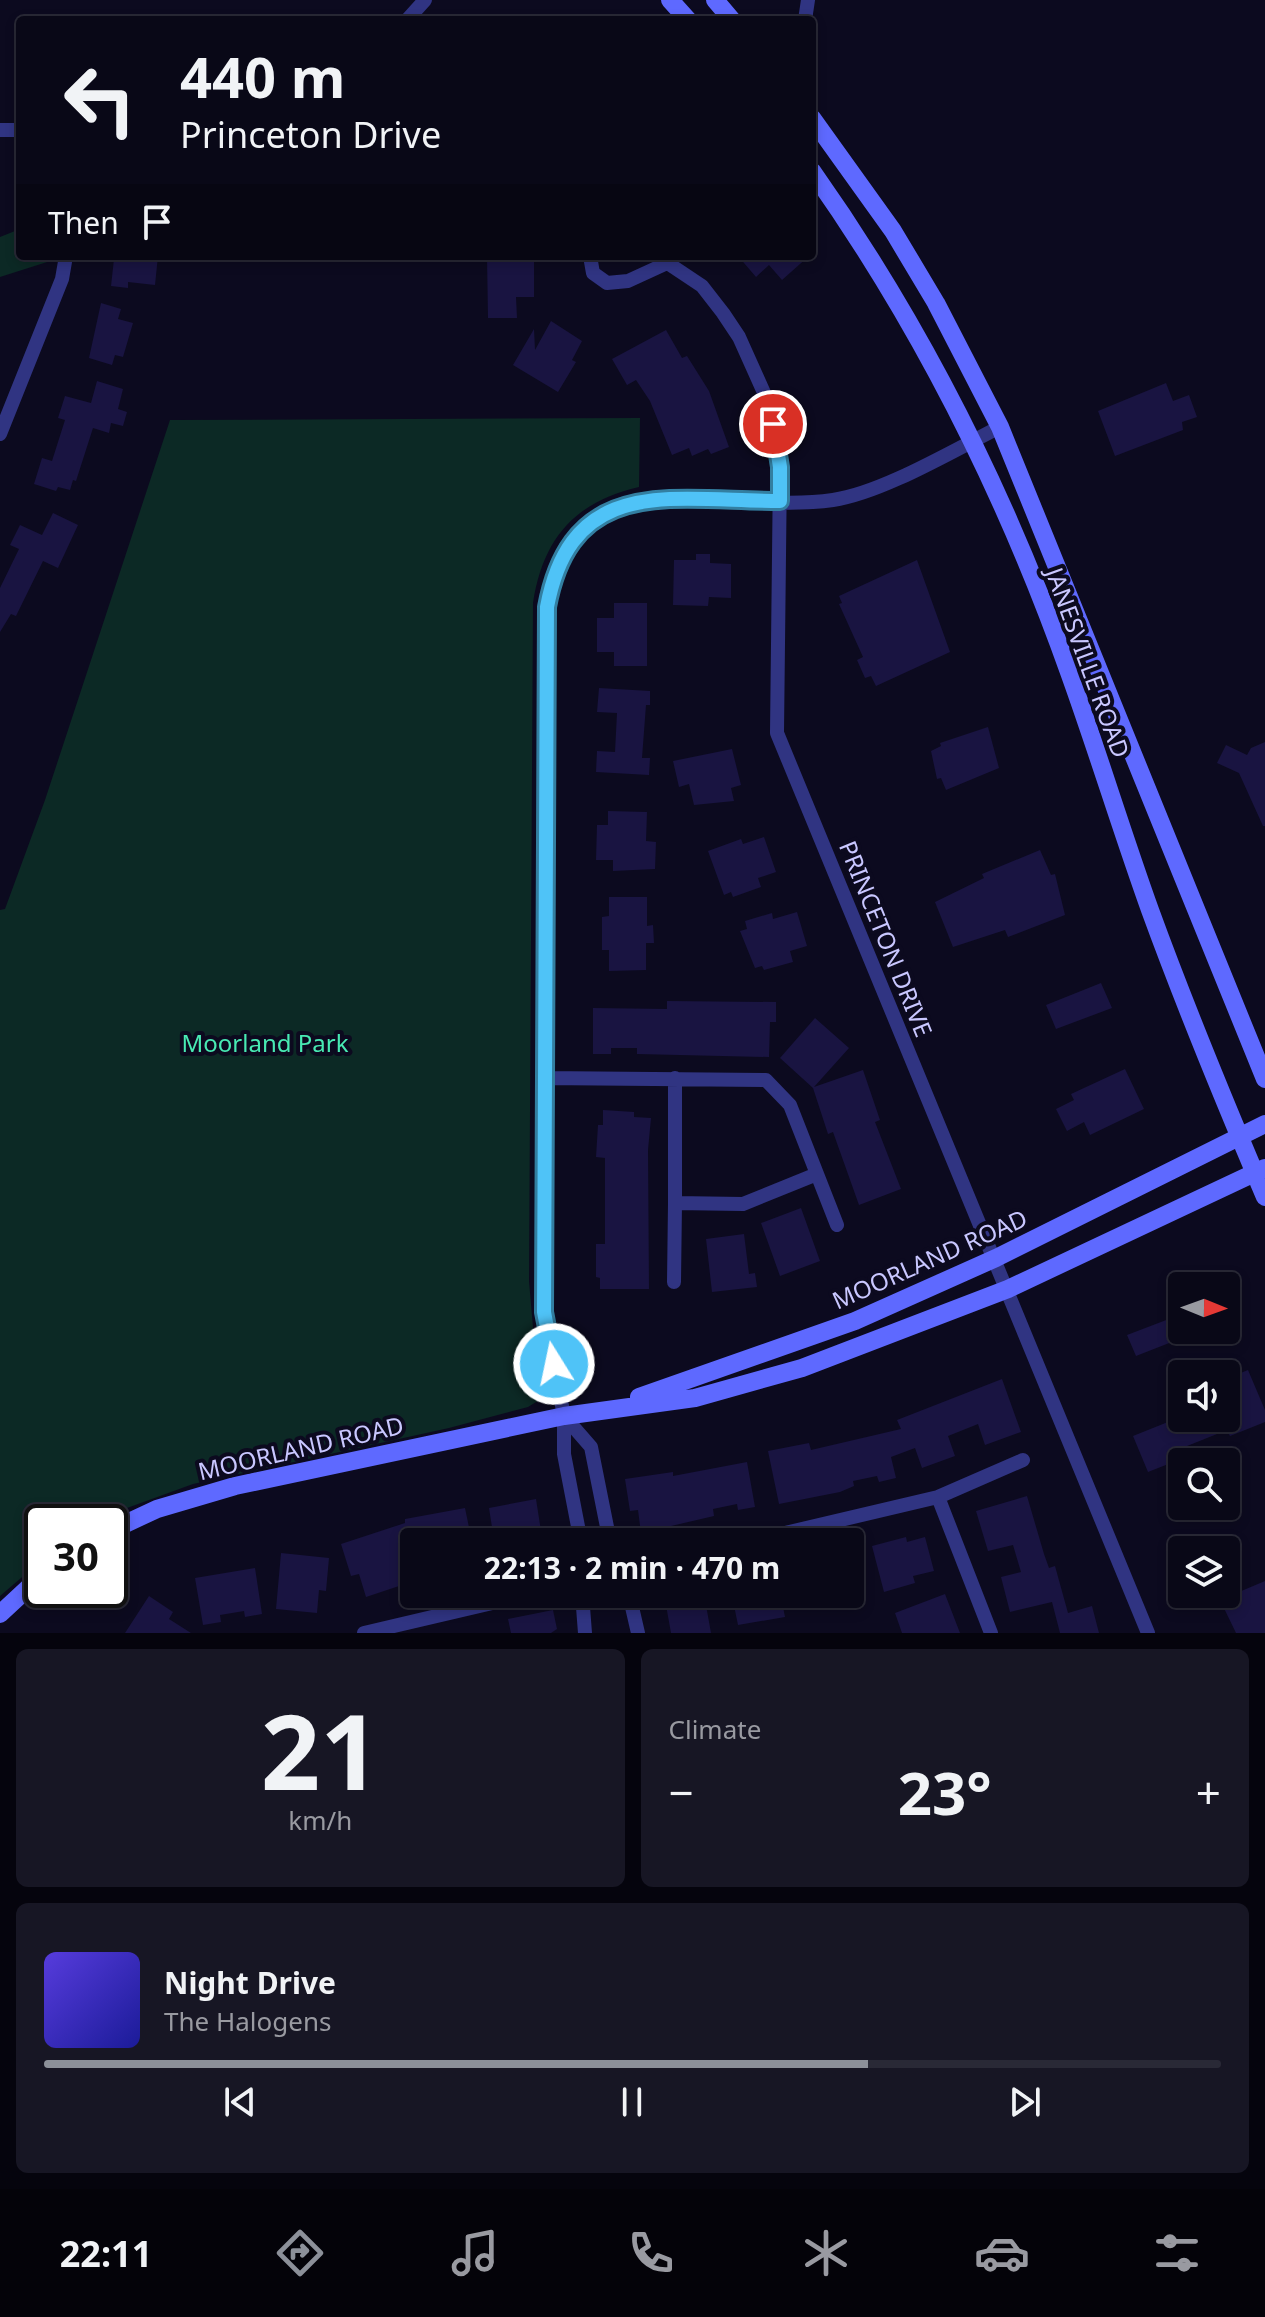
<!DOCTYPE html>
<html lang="en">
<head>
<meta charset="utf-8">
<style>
  body { margin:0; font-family:"Noto Sans",sans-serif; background:#171624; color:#f1f3f6; height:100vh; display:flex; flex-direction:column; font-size:30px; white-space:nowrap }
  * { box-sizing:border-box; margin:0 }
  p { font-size:26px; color:#999aa1 }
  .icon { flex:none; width:44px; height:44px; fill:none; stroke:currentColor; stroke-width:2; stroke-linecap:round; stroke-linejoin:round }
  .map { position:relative; height:1633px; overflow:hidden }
  .side { display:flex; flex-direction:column; gap:16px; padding:16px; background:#05040d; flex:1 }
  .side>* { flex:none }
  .banner { position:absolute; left:16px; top:16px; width:800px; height:244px; border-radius:8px; box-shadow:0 4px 12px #0003,0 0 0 2px #292936; background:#090817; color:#f1f3f6; overflow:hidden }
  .needle { width:52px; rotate:91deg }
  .tools { position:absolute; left:1168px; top:1272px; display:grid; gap:16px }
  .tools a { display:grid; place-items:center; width:72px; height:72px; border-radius:8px; background:#090817; box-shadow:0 4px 12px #0003,0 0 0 2px #292936; font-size:40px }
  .speed { position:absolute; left:24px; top:1504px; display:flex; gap:16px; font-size:40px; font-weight:700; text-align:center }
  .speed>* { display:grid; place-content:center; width:104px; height:104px; border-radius:50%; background:#090817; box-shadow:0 4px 12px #0003,0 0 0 2px #292936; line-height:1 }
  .speed .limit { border:4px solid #111; border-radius:12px; background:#fff; color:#111 }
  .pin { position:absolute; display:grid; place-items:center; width:68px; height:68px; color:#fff; margin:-34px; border:4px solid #fff; border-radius:50%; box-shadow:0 2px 8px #0007 }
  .me { position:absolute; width:88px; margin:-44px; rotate:350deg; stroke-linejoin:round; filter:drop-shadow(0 0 6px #0008) }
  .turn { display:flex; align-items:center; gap:28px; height:168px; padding:0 32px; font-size:36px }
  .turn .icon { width:104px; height:104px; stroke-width:2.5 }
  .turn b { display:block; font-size:56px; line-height:68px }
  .then { display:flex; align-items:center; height:76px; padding:0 32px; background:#0003; gap:16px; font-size:30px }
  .big { font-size:60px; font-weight:700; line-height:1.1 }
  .side .card { flex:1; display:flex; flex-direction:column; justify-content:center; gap:12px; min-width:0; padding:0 28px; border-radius:12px; background:#171624 }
  .side .dial { align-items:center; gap:0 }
  .dial b { font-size:104px; line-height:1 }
  .song { display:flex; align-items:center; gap:24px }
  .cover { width:96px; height:96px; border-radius:12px; background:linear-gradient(135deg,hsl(250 70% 55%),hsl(240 70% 35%)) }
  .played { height:8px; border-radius:4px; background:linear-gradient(90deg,#8c9099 70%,#292936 70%) }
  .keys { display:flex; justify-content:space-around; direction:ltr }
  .heat { display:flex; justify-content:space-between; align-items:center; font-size:44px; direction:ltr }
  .side .tiles { flex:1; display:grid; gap:16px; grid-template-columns:1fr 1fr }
  .card:last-child { grid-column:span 2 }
  .trip { position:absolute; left:400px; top:1528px; width:464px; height:80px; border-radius:8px; background:#090817; box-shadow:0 4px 12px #0003,0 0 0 2px #292936; font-weight:700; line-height:80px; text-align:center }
  .tab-bar { display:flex; height:128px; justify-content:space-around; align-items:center; background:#040309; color:#999aa1 }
  .tab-bar .icon { width:56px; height:56px }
  .tab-bar .active { color:#8c9099 }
  .tab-bar b { font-size:36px; color:#f1f3f6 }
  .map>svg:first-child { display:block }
</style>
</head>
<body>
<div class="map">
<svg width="1265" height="1633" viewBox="0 0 1265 1633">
  <rect width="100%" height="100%" fill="#0c0a1f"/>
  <!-- green -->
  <path fill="#0c2925" d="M 20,229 L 20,256 L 66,256 L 0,277 L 0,237 Z
    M 640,418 L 639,487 C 575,502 543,538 533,603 L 529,1281 L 534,1339 L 544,1383 L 541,1399 L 528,1407 L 449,1428 L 193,1484 L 127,1508 L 102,1522 L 42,1522 L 42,1560 L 0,1596 L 0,910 L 5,909 L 45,800 L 170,420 Z"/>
  <!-- building -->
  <path fill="#191441" d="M 125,256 L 158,256 L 155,285 L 128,282 L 128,288 L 111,286 L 114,259 L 124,260 Z
    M 487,256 L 534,259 L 534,297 L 516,297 L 517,318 L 488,318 Z
    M 738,256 L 809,256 L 782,280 L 769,265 L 756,277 Z
    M 101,303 L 121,309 L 118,319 L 133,323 L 123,357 L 115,355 L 112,365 L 89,358 Z
    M 551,321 L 582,341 L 572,360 L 576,362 L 558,392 L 513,365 L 534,329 L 535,350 Z
    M 666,330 L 682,358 L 687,356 L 709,391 L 729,447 L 711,454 L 708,449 L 692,456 L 689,448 L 672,455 L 650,401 L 636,380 L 627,385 L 612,359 Z
    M 97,381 L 123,389 L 118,409 L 127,412 L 123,426 L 111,423 L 109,433 L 93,428 L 76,481 L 73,480 L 70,490 L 58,487 L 56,491 L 34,484 L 42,458 L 52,461 L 65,420 L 58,418 L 65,396 L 91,403 Z
    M 1166,383 L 1173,401 L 1189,395 L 1197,417 L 1182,422 L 1183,430 L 1115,456 L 1098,411 Z
    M 53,513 L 78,525 L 58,568 L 43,561 L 16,616 L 11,614 L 0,632 L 0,588 L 19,549 L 10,545 L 20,525 L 42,535 Z
    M 696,554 L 710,554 L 710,563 L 731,564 L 731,598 L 709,597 L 708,606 L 673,605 L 674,560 L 696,560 Z
    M 917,560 L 950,652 L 876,686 L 871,676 L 865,678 L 857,660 L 863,657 L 839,604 L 842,603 L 839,596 Z
    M 614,603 L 647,603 L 647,666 L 614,666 L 614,652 L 597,652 L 597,618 L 614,618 Z
    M 599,688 L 650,691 L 650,705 L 646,705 L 642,758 L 650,758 L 649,775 L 596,772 L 597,751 L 615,752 L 617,713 L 597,712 Z
    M 988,727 L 999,768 L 946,790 L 941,778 L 937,779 L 931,751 L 941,746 L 940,743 Z
    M 1265,742 L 1265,826 L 1263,826 L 1239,773 L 1217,763 L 1226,745 L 1247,755 L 1251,748 Z
    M 732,749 L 741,785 L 731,788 L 734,801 L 694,805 L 689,784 L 679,787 L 673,761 Z
    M 608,811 L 647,812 L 646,841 L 656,842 L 655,869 L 613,871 L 613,860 L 596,860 L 597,825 L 608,825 Z
    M 764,837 L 776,872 L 758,878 L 761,887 L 733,897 L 731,892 L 724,895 L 708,851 L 741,839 L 743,844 Z
    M 1040,850 L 1051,875 L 1055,874 L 1065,915 L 1008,937 L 1005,930 L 953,947 L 935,902 L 984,878 L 982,874 Z
    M 609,897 L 647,897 L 647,926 L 653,925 L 654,943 L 646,943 L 646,970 L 609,971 L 609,950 L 602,950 L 602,917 L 609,916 Z
    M 797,912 L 807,946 L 790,951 L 793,962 L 764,970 L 762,966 L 755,968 L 740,931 L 747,929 L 745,921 L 772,913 L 773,919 Z
    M 1101,983 L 1112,1008 L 1056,1029 L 1046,1005 Z
    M 667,1001 L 776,1002 L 776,1022 L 770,1022 L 769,1057 L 637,1054 L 637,1048 L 611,1048 L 611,1054 L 593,1054 L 593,1008 L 667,1009 Z
    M 815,1018 L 849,1048 L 814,1087 L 863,1070 L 880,1120 L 875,1122 L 901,1189 L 859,1205 L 833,1132 L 828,1134 L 813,1088 L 780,1058 Z
    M 1125,1069 L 1144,1109 L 1090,1135 L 1084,1122 L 1067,1131 L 1056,1109 L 1074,1100 L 1071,1094 Z
    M 603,1110 L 634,1112 L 634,1117 L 651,1118 L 648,1150 L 649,1289 L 600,1289 L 600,1278 L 596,1277 L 596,1244 L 605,1244 L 605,1158 L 596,1157 L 598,1125 L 603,1125 Z
    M 801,1208 L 820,1261 L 780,1276 L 761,1223 Z
    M 744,1234 L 749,1274 L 755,1273 L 757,1287 L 712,1292 L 706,1239 Z
    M 1182,1314 L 1182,1338 L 1136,1356 L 1127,1335 Z
    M 1248,1370 L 1265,1410 L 1265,1422 L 1230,1436 L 1227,1430 L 1177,1450 L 1181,1459 L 1148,1472 L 1133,1436 L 1178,1418 L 1226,1418 L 1226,1379 Z
    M 1002,1379 L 1021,1432 L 985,1445 L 978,1424 L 948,1436 L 955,1456 L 922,1468 L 915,1448 L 891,1457 L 896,1478 L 879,1482 L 877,1476 L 853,1481 L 854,1486 L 840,1492 L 779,1504 L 768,1451 L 809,1443 L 811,1450 L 901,1429 L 897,1420 Z
    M 747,1462 L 755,1507 L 738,1510 L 737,1504 L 713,1509 L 714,1516 L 641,1533 L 638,1510 L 630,1511 L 625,1479 L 673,1472 L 673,1476 Z
    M 1027,1496 L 1044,1554 L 1049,1568 L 1055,1566 L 1068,1613 L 1092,1606 L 1099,1633 L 1060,1633 L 1052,1602 L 1010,1612 L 1001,1577 L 1021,1572 L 1013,1545 L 988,1551 L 976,1511 Z
    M 536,1499 L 541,1531 L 535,1531 L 537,1542 L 494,1540 L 489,1508 Z
    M 465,1508 L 472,1542 L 414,1542 L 414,1581 L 366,1597 L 359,1574 L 351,1576 L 341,1544 L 405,1523 L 405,1519 Z
    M 906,1537 L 907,1542 L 925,1537 L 934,1571 L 913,1576 L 915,1583 L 884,1592 L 872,1546 Z
    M 281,1553 L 329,1558 L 326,1591 L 319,1590 L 317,1613 L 276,1609 Z
    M 255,1568 L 262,1614 L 245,1617 L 244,1611 L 220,1615 L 221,1622 L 203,1625 L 195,1578 Z
    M 1265,1581 L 1265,1633 L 1236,1633 L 1220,1600 Z
    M 664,1594 L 704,1594 L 711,1633 L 671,1633 Z
    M 737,1594 L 816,1594 L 816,1601 L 783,1607 L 785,1617 L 738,1625 L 732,1596 Z
    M 945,1594 L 960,1633 L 902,1633 L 895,1613 Z
    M 149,1596 L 173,1612 L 169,1619 L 191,1633 L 125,1633 Z
    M 553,1610 L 557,1629 L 551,1633 L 511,1633 L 508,1619 Z"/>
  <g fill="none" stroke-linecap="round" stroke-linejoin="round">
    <!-- street -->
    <path stroke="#303482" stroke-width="14" d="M 407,20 L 425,0
      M 805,20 L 808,0
      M 0,130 L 20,130
      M 590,256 L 593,273 L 607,283 L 628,281 L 665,264
      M 657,256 L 702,286 L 723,313 L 739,337 L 765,395 L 780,467 L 777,733 L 1148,1633
      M 0,434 L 62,279 L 66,256
      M 543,1078 L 766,1080 L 790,1105 L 837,1225
      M 675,1203 L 675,1078
      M 674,1282 L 675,1203 L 743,1204 L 817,1174
      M 564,1416 L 591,1447 L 610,1542
      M 938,1497 L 991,1633
      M 581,1542 L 564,1454 L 564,1416 L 544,1312 L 547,607 C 576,448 720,516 833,500 C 882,493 954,450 1000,427
      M 747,1542 L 938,1497 L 1023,1460
      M 582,1594 L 585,1633
      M 629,1594 L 638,1633
      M 364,1633 L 530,1594"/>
    <!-- secondary -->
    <path stroke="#5e69ff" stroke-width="18" d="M 670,0 L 688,20
      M 715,0 L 732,20
      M 812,118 L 893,231 L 936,303 L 1000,427 L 1265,1079
      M 812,171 C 921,325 1007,497 1070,675 C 1098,753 1122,832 1150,910 C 1185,1006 1225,1103 1265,1197
      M 639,1397 L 855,1321 L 996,1258 L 1265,1124
      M 110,1531 L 157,1509 L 235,1486 L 564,1416 L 695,1398 L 802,1368 L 1008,1289 L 1265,1168
      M 0,1614 L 42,1575"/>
  </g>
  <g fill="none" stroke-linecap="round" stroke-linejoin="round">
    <!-- route casing -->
    <g stroke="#337fa1" stroke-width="20">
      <path id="route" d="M 554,1364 L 544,1312 L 547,607 C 572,473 674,501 780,501 L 780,467 L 773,424"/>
    </g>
    <!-- route -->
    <use href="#route" stroke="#4fc3f7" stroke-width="14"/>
  </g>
  <g text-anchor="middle" stroke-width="8" stroke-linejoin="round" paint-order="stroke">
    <!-- street labels -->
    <g font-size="24" fill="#c9c7ff" stroke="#0c0a1f">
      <text transform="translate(1087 663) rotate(70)" y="8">JANESVILLE ROAD</text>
      <text transform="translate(885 939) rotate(68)" y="8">PRINCETON DRIVE</text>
      <text transform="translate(930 1260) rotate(-24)" y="8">MOORLAND ROAD</text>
      <text transform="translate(301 1449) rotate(-13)" y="8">MOORLAND ROAD</text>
    </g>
    <!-- park labels -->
    <g font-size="24" fill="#48eab3" stroke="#0c0a1f">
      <text x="265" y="1052">Moorland Park</text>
    </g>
  </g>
</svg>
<div class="tools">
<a><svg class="needle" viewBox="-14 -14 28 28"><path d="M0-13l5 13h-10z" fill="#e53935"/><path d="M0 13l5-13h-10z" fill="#999aa1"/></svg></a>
<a><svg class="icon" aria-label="sound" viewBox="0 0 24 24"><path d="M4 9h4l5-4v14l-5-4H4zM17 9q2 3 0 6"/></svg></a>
<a><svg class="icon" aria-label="search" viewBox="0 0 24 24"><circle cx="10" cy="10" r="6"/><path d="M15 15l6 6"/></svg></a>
<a><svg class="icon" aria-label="layers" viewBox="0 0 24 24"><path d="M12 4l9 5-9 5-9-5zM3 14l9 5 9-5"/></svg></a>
</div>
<div class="speed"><div class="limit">30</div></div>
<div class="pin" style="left:773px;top:424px;background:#d93025"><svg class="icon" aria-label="arrive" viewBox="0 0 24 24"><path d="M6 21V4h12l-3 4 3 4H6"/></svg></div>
<svg class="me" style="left:554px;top:1364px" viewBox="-20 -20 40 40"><circle r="17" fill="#4fc3f7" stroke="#fff" stroke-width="3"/><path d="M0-11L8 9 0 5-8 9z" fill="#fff"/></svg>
<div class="trip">22:13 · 2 min · 470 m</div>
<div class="banner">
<div class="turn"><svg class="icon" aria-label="left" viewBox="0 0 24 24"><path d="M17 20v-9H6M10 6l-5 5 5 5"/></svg><div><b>440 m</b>Princeton Drive</div></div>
<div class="then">Then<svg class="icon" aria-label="arrive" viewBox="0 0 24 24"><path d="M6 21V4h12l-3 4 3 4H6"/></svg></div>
</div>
</div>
<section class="side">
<div class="tiles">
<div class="card dial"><b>21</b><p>km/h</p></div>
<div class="card"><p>Climate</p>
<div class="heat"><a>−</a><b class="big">23°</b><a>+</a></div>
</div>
<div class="card">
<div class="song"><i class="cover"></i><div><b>Night Drive</b><p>The Halogens</p></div></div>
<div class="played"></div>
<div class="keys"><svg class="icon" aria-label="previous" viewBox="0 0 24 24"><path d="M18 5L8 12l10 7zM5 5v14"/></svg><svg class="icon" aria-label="pause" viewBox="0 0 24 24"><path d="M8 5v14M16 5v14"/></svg><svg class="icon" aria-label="next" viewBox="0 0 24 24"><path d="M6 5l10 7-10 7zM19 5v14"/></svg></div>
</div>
</div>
</section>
<nav class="tab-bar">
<b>22:11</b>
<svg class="icon active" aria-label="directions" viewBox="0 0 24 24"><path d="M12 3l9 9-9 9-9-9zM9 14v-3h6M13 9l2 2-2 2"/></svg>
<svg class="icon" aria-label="music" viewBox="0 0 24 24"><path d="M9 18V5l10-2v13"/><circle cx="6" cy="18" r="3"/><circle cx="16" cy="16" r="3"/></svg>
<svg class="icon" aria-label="phone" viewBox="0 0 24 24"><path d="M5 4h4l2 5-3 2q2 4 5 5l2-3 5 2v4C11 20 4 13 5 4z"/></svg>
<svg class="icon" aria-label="climate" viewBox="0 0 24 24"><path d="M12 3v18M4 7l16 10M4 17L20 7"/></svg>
<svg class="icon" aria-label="car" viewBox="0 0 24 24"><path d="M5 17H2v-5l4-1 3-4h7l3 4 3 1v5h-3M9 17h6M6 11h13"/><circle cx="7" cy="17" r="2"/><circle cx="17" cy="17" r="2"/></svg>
<svg class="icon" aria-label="filters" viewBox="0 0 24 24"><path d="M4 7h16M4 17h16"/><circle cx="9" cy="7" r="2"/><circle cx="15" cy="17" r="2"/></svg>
</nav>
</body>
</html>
